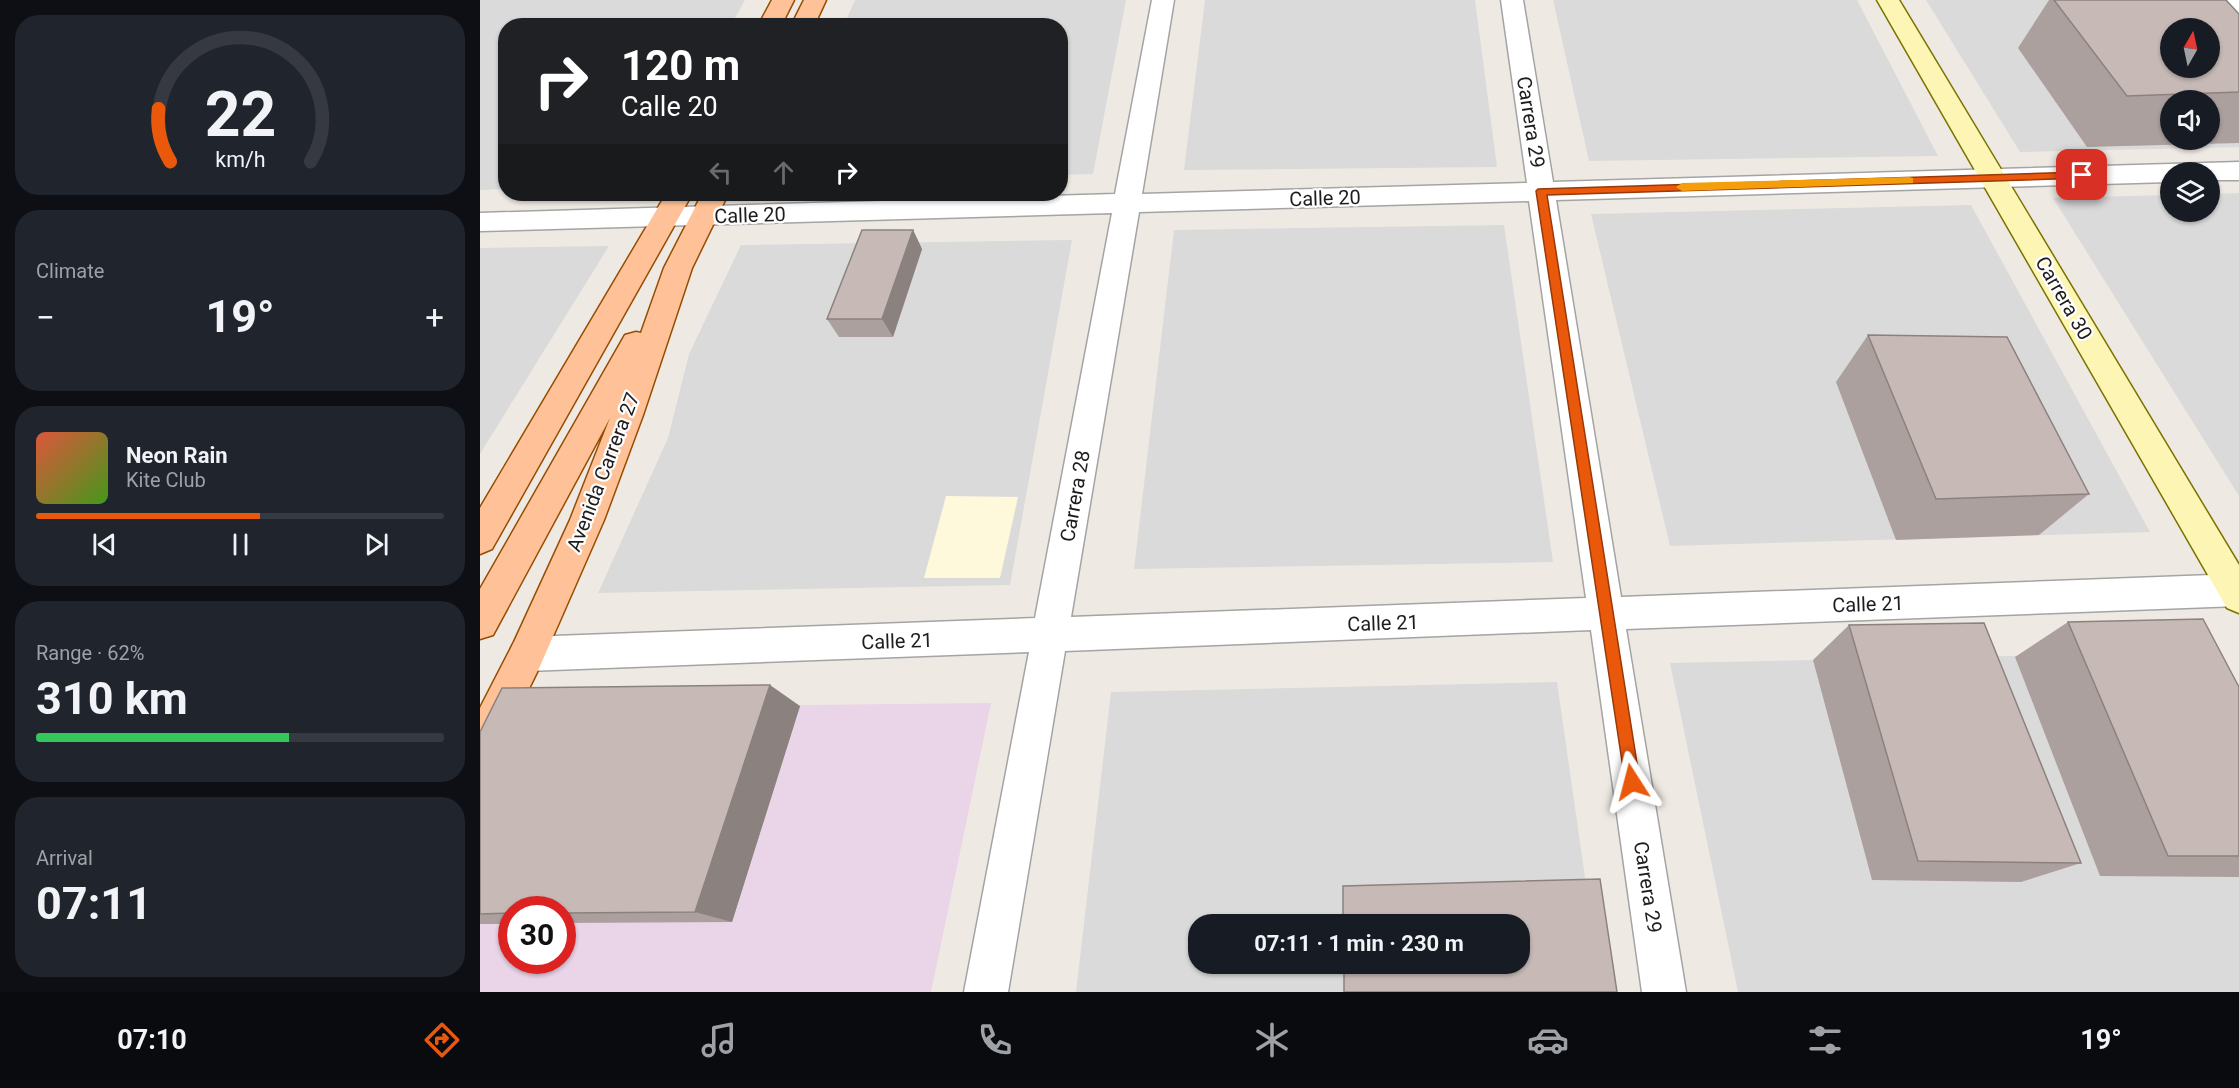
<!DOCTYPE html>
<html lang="en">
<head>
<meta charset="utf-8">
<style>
  body { margin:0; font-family:Roboto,sans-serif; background:#20242c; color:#f1f3f6; height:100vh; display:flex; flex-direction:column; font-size:22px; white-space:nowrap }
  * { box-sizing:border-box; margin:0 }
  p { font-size:20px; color:#9ea1a6 }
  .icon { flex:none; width:33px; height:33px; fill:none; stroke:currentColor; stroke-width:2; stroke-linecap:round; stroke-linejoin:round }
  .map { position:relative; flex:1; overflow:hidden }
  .sheet { display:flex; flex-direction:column; gap:15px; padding:15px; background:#0d0f14; width:480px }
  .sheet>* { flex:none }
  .guide { position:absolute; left:18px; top:18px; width:570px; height:183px; border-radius:24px; box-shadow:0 2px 4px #0004; background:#202124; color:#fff; overflow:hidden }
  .needle { width:39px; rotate:9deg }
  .controls { position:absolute; left:1680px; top:18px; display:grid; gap:12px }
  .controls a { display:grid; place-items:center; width:60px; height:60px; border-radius:50%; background:#171b24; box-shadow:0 2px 4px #0004; font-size:30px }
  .speed { position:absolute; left:18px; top:896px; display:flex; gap:12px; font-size:30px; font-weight:700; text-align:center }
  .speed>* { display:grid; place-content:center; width:78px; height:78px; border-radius:50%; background:#171b24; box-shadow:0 2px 4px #0004; line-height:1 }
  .speed .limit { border:9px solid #d22; background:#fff; color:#111 }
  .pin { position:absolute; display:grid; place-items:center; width:51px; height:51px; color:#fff; margin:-26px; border-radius:12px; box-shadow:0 3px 9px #0006 }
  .me { position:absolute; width:66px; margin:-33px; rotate:351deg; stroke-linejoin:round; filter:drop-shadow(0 0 4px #0008) }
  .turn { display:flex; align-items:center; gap:21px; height:126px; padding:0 24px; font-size:27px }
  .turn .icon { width:78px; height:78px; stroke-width:2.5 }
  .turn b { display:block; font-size:42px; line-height:51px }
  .lanes { display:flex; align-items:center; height:57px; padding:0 24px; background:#0003; justify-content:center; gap:30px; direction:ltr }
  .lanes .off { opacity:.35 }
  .big { font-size:45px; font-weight:700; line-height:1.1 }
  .sheet .widget { flex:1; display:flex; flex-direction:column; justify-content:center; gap:9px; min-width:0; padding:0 21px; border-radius:24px; background:#20242c }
  .sheet .dial { align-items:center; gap:0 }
  .dial svg { height:156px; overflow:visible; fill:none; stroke:#363941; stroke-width:7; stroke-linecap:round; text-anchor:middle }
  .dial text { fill:#f1f3f6; stroke:none }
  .song { display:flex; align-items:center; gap:18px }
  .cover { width:72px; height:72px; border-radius:9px; background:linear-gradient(135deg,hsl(10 70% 55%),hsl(100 70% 35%)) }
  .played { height:6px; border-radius:3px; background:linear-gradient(90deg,#ea580c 55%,#363941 55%) }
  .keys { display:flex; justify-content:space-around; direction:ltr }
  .heat { display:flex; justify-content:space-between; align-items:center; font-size:33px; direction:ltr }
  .charge { height:9px; border-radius:4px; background:linear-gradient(90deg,#34c759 62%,#363941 0) }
  .trip { position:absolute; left:708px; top:914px; width:342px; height:60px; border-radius:24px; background:#171b24; box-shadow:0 2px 4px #0004; font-weight:700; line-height:60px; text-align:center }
  .tabs { display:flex; height:96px; justify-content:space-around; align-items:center; background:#090b0e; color:#9ea1a6 }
  .tabs .icon { width:42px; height:42px }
  .tabs .selected { color:#ea580c }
  .tabs b { font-size:27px; color:#f1f3f6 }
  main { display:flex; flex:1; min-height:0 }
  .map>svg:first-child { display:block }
</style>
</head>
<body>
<main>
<section class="sheet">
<div class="widget dial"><svg viewBox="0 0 100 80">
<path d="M14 69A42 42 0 1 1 86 69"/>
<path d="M14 69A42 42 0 0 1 8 42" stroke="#ea580c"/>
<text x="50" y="56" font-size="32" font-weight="700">22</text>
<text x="50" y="72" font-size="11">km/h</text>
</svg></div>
<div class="widget"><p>Climate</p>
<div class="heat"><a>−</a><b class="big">19°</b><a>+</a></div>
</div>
<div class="widget">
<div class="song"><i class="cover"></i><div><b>Neon Rain</b><p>Kite Club</p></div></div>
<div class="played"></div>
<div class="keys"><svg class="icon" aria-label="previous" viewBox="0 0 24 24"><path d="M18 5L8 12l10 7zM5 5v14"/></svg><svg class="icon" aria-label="pause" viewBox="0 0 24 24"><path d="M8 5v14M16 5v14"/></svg><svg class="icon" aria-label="next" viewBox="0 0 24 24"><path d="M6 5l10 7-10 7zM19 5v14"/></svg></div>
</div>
<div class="widget"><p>Range · 62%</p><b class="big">310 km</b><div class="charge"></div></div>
<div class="widget"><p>Arrival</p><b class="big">07:11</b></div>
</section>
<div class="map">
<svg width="1759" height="992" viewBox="0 0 1759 992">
  <rect width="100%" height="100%" fill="#efe9e3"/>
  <!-- residential -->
  <path fill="#dbdada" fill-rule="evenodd" d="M 0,0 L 265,0 L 251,25 L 26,26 L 25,189 L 0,190 Z
    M 375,0 L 646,0 L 613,174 L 581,175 L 580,26 L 364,25 Z
    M 725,0 L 995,0 L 1017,167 L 704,170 Z
    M 1073,0 L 1377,0 L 1458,156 L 1109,161 Z
    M 1446,0 L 1722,0 L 1759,42 L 1759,147 L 1540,152 ZM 1690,28 L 1730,28 L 1730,68 L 1690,68 ZM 1690,100 L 1730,100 L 1730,140 L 1690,140 Z
    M 1759,193 L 1759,496 L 1573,198 L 1690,195 L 1690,212 L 1730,212 L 1730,194 Z
    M 1491,205 L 1670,532 L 1190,546 L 1111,214 Z
    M 1024,225 L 1073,562 L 654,569 L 694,230 Z
    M 592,240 L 530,585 L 118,593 L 188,438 L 209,354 L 261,245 Z
    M 129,246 L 0,454 L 0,248 Z
    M 1729,652 L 1759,709 L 1759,992 L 1258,992 L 1190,663 Z
    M 1077,682 L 1107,891 L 864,924 L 718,924 L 718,963 L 864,963 L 865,992 L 596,992 L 631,692 Z"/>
  <!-- industrial -->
  <path fill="#e9d4e8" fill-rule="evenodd" d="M 511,703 L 451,992 L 0,992 L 0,850 L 65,708 ZM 32,909 L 82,909 L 82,960 L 32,960 Z"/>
  <!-- education -->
  <path fill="#fff9dc" d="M 466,496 L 538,497 L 520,578 L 444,578 Z"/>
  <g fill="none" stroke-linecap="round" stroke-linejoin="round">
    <!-- street casing -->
    <g stroke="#a4a4a4" stroke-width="3">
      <path id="street" d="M 672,0 L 694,0 L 662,194 L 1047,183 L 1021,0 L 1043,0 L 1073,182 L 1759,162 L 1759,180 L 1730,180 L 1730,172 L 1690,172 L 1690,182 L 1076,200 L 1141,597 L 1759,574 L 1759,606 L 1146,629 L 1206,992 L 1162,992 L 1111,630 L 585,651 L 528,992 L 484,992 L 549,652 L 47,671 L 34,666 L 29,654 L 34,642 L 47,637 L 555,618 L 632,213 L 0,231 L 0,213 L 635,194 ZM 1049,201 L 1106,598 L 591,617 L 659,212 Z
        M 1741,0 L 1759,0 L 1759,14 L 1751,12 Z"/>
    </g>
    <!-- secondary casing -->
    <g stroke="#797200" stroke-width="3">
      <path id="secondary" d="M 1397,0 L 1419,0 L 1759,565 L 1759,613 L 1747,608 Z"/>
    </g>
    <!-- primary casing -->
    <g stroke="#974d00" stroke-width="3">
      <path id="primary" d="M 292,0 L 314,0 L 301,26 L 278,26 Z
        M 324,0 L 346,0 L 334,26 L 311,26 Z
        M 186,194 L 212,194 L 12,549 L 0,554 L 0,508 Z
        M 222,194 L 248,194 L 212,268 L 163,415 L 124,520 L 60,666 L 14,760 L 0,766 L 0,708 L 34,642 L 90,520 L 130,418 L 13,635 L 0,639 L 0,589 L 145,335 L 156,332 L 161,333 L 184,268 Z"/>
    </g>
    <!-- street -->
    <use href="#street" fill="#fff" fill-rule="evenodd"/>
    <!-- secondary -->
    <use href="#secondary" fill="#fdf5b3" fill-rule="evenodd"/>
    <!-- primary -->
    <use href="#primary" fill="#ffc298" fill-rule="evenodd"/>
  </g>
  <!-- wall -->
  <path fill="#aba09d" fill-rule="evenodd" d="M 1569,0 L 1746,0 L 1759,14 L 1759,143 L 1607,147 L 1538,48 ZM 1690,100 L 1730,100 L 1730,140 L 1690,140 Z
    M 433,230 L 442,249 L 413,337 L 359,337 L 347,319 Z
    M 1388,335 L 1609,494 L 1559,535 L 1416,540 L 1356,382 Z
    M 1588,622 L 1759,687 L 1759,877 L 1620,876 L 1535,657 Z
    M 1369,625 L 1601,863 L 1541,882 L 1392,880 L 1333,660 Z
    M 320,706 L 252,922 L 82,923 L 82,909 L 32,909 L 32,924 L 0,924 L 0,732 Z"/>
  <!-- shaded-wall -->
  <path fill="#8b827f" d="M 433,230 L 442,249 L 413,337 L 402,319 Z
    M 290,685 L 320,706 L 252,922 L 215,912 Z"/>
  <!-- building -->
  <path fill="#c7bab6" stroke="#8b827f" stroke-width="1.5" fill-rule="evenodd" d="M 1574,0 L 1746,0 L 1759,14 L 1759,92 L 1647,96 ZM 1690,28 L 1730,28 L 1730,68 L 1690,68 Z
    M 382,230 L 433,230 L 402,319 L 347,319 Z
    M 1388,335 L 1527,337 L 1609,494 L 1456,499 Z
    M 1723,619 L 1759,687 L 1759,856 L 1688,856 L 1588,622 Z
    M 1504,623 L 1601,863 L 1438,861 L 1369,625 Z
    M 290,685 L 215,912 L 82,913 L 82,909 L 32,909 L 32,913 L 0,914 L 0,732 L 22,688 Z
    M 1120,879 L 1137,992 L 864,992 L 864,963 L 1040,963 L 1040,924 L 863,924 L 863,886 Z"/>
  <!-- route -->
  <path fill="#ea580c" stroke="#983908" stroke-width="1.5" d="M 1602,172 L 1606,173 L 1606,178 L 1067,195 L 1160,782 L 1158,788 L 1152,790 L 1146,788 L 1056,191 L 1058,189 Z"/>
  <!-- slow -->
  <path fill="#f59e0b" d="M 1429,177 L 1433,178 L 1433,183 L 1202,191 L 1196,187 L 1202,183 Z"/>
  <g text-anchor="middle" stroke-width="4.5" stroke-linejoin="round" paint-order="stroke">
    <!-- street labels -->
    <g font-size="20" fill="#1d1d1d" stroke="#fff">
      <text transform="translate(1051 122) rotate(81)" y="7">Carrera 29</text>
      <text transform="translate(845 198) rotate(-2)" y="7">Calle 20</text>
      <text transform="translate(270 215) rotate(-2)" y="7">Calle 20</text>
      <text transform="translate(1584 298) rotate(60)" y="7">Carrera 30</text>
      <text transform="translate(123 472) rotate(-69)" y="7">Avenida Carrera 27</text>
      <text transform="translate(595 496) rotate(-80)" y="7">Carrera 28</text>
      <text transform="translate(1388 604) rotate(-2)" y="7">Calle 21</text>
      <text transform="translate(903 623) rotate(-2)" y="7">Calle 21</text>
      <text transform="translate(417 641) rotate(-2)" y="7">Calle 21</text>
      <text transform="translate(1168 887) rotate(81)" y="7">Carrera 29</text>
    </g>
  </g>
</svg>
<div class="controls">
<a><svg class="needle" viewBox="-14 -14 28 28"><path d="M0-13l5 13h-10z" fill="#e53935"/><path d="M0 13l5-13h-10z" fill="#9ea1a6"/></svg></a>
<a><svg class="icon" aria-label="sound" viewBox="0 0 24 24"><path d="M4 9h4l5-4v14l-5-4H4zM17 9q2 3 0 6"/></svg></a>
<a><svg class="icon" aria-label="layers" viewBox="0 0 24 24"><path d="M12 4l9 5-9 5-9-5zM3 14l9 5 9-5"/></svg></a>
</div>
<div class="speed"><div class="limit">30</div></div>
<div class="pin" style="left:1602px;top:175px;background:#d93025"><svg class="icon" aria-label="arrive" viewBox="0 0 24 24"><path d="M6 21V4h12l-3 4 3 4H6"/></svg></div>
<svg class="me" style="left:1152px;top:782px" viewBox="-20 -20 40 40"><path d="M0-17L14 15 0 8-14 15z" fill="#ea580c" stroke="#fff" stroke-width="4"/></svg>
<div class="trip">07:11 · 1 min · 230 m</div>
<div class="guide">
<div class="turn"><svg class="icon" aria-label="right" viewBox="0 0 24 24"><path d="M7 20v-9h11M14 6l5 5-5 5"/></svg><div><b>120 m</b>Calle 20</div></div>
<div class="lanes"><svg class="icon off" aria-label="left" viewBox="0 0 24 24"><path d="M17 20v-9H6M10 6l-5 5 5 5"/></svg><svg class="icon off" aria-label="ahead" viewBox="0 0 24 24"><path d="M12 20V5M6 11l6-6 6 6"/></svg><svg class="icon" aria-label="right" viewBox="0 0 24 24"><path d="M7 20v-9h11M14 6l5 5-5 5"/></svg></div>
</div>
</div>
</main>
<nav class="tabs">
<b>07:10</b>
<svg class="icon selected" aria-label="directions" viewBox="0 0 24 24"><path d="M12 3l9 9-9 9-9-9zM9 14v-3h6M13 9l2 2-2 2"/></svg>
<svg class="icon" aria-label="music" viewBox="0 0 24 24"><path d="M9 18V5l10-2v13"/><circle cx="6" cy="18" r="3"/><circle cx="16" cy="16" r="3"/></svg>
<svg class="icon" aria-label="phone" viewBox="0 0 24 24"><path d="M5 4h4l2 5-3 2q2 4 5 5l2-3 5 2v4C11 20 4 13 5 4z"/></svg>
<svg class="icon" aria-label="climate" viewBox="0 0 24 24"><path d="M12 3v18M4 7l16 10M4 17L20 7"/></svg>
<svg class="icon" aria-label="car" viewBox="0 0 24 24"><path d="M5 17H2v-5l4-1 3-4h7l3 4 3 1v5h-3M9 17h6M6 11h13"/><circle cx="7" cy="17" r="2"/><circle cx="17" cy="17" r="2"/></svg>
<svg class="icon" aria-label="filters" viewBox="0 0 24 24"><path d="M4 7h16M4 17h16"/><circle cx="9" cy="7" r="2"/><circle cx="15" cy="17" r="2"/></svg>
<b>19°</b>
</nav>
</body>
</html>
